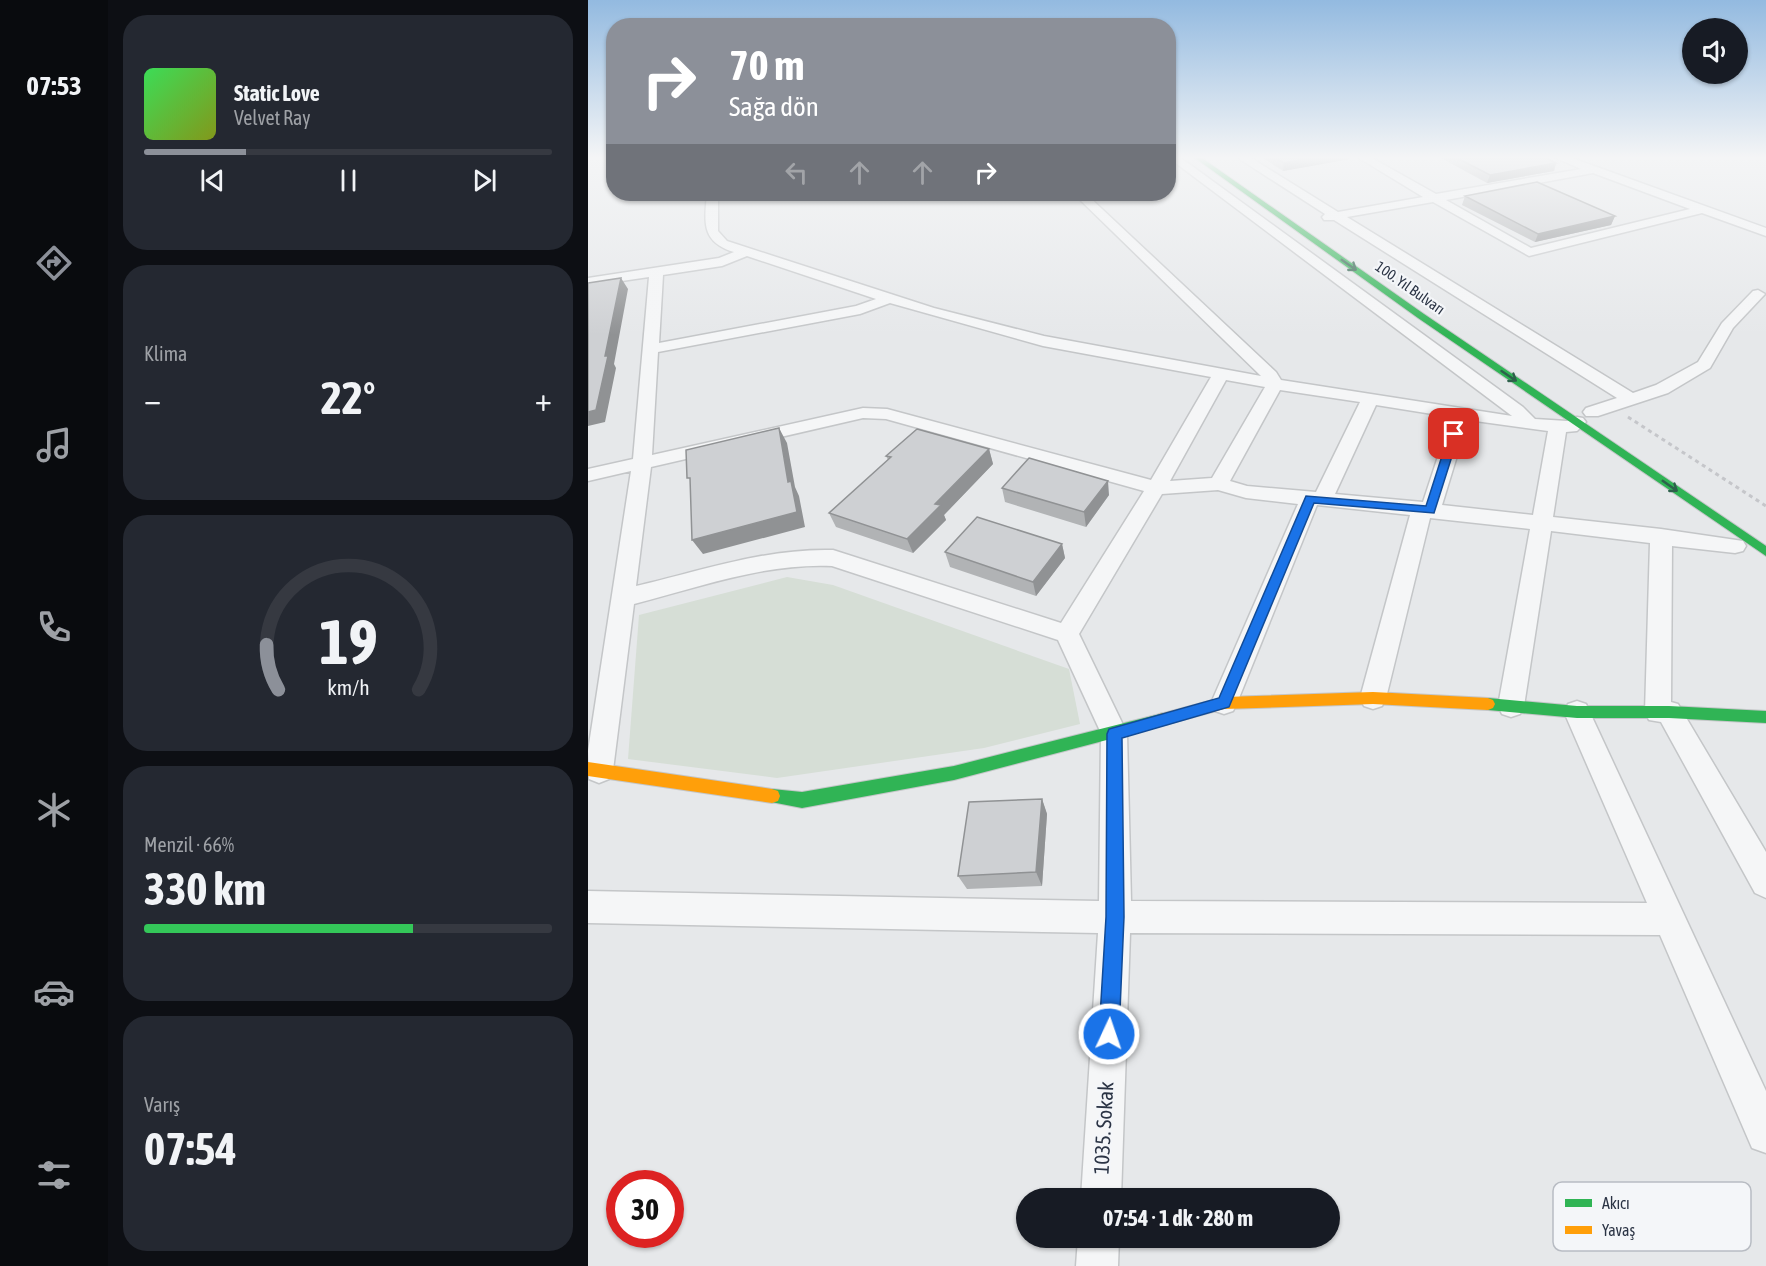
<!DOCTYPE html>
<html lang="tr">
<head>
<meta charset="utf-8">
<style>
  body { margin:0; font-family:"Asap Condensed",sans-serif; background:#242831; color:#f1f3f6; height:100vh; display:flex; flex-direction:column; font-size:22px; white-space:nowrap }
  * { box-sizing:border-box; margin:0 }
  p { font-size:20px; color:#9ea1a6 }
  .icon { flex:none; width:33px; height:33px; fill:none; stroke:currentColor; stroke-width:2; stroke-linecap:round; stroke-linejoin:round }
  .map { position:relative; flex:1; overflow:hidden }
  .drawer { display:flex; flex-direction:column; gap:15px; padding:15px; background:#0d0f14; width:480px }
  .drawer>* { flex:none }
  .banner { position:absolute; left:18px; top:18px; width:570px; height:183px; border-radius:24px; box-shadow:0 2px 4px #0004; background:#8c9099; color:#fff; overflow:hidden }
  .fabs { position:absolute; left:1094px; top:18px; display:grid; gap:12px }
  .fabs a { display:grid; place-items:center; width:66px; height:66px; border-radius:50%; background:#171b24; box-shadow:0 2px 4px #0004; font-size:30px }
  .speed { position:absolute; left:18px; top:1170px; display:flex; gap:12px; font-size:30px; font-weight:700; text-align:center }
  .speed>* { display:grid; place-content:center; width:78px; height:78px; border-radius:50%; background:#171b24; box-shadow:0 2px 4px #0004; line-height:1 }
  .speed .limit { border:9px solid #d22; background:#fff; color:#111 }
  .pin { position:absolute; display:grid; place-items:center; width:51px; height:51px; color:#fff; margin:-26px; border-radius:12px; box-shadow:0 3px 9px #0006 }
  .me { position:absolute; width:66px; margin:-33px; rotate:3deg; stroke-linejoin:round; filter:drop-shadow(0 0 4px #0008) }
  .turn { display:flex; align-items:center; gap:21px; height:126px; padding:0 24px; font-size:27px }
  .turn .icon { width:78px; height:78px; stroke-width:2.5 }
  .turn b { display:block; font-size:42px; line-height:51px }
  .lanes { display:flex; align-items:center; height:57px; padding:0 24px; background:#0003; justify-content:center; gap:30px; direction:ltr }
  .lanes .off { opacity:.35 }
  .big { font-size:45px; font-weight:700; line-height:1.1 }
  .drawer .tile { flex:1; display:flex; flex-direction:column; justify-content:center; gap:9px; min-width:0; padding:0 21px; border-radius:24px; background:#242831 }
  .drawer .dial { align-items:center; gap:0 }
  .dial svg { height:156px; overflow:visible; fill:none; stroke:#363941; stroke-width:7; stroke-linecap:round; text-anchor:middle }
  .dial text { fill:#f1f3f6; stroke:none }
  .song { display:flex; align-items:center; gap:18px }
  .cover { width:72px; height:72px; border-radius:9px; background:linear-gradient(135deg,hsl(130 70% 55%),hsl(70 70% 35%)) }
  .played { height:6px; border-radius:3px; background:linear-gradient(90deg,#8c9099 25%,#363941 25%) }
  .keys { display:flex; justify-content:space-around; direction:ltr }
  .heat { display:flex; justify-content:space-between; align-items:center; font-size:33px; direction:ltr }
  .charge { height:9px; border-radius:4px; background:linear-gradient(90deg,#34c759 66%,#363941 0) }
  .trip { position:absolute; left:428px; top:1188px; width:324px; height:60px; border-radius:30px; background:#171b24; box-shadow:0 2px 4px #0004; font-weight:700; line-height:60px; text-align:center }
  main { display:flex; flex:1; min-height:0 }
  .menu { display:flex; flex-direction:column; width:108px; justify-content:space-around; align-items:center; background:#090b0e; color:#9ea1a6 }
  .menu .icon { width:42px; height:42px }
  .menu .current { color:#8c9099 }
  .menu b { font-size:27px; color:#f1f3f6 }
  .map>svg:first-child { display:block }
</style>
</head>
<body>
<main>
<nav class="menu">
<b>07:53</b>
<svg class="icon current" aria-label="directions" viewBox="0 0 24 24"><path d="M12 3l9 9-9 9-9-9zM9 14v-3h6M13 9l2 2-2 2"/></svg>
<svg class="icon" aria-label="music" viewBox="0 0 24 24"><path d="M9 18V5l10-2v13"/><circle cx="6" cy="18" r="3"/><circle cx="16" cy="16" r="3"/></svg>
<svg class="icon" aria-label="phone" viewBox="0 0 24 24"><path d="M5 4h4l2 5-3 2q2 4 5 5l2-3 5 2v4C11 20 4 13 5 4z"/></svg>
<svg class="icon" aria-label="climate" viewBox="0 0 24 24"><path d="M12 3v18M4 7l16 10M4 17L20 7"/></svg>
<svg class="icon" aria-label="car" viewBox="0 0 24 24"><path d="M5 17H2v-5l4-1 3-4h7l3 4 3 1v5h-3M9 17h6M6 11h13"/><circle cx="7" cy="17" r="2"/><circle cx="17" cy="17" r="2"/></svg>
<svg class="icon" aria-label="filters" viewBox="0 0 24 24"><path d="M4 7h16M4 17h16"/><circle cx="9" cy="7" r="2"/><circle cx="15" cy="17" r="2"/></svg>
</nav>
<section class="drawer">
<div class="tile">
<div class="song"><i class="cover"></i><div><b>Static Love</b><p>Velvet Ray</p></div></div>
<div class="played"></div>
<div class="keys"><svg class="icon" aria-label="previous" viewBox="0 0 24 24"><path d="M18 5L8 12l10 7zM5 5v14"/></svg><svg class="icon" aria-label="pause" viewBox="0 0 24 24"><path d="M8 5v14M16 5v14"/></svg><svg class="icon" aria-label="next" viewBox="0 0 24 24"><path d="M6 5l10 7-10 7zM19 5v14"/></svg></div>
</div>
<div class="tile"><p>Klima</p>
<div class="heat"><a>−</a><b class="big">22°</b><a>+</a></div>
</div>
<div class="tile dial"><svg viewBox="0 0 100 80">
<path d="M14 69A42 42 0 1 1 86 69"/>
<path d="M14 69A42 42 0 0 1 8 46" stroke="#8c9099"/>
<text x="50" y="56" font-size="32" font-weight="700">19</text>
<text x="50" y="72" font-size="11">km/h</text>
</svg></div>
<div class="tile"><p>Menzil · 66%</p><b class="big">330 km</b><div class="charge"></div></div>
<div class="tile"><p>Varış</p><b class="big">07:54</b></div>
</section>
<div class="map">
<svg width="1178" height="1266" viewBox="0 0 1178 1266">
  <rect width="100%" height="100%" fill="#e6e8ea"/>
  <!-- green -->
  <path fill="#d6ded6" d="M 199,577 L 245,585 L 481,669 L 492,724 L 396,748 L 189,778 L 40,759 L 51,615 Z"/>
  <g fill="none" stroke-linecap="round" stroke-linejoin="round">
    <!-- street casing -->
    <g stroke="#c4c6c8" stroke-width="3">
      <path id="street" d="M 581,158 L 593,158 L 935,407 L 947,419 L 979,421 L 989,417 L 995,418 L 998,422 L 989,431 L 978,432 L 965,517 L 1073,529 L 1155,541 L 1158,546 L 1155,551 L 1147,553 L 1084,546 L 1083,702 L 1090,704 L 1178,852 L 1178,898 L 1167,893 L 1073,722 L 1061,720 L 1057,712 L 1062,543 L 963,531 L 936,706 L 932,714 L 923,717 L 914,714 L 910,706 L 942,529 L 842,518 L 798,698 L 794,706 L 785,709 L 776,706 L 772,698 L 822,515 L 729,505 L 649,703 L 645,711 L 636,714 L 627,711 L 623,703 L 710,504 L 658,498 L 630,490 L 574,494 L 491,634 L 539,733 L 543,901 L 1059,903 L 976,712 L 980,704 L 989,701 L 998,704 L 1178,1091 L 1178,1153 L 1164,1148 L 1072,935 L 542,933 L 533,1198 L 493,1198 L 510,933 L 0,923 L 0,891 L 511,901 L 513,733 L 470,640 L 244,566 C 177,563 111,587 46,604 L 25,770 L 21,779 L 11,783 L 1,779 L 0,751 L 43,471 L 0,481 L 0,469 L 45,459 L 61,277 L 0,286 L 0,278 L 131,258 L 146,252 C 114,242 116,224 119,194 L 130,194 L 130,231 L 139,241 L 346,308 L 456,336 L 673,376 L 486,194 L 498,194 L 688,372 L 693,380 L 924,416 ZM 159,256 L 288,299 L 268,306 L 71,343 L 75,275 L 134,266 ZM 302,303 L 455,346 L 623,377 L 563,480 L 299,409 L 275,408 L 64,455 L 70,352 L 272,314 ZM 638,380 L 677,387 L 624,478 L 582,481 ZM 692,390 L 772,402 L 728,492 L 659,486 L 642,481 ZM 788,405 L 863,417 L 835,502 L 747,494 ZM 275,418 L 298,419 L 556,491 L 473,623 L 245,550 C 178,548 113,571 48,586 L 63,467 ZM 880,420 L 960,431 L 945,515 L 854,505 Z
        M 650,158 L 663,158 L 750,212 L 835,197 L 771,158 L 784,158 L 848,194 L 993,169 L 968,158 L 984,158 L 1178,228 L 1178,236 L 1114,213 L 941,256 L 845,202 L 759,217 L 1045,393 L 1068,385 L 1110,362 L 1134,323 L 1165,291 L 1170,290 L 1177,294 L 1145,328 L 1122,368 L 1080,393 L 1010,416 L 998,416 L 995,412 L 998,408 L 1029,398 L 746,220 L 736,220 L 734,217 L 737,214 ZM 1005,173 L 1102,209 L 943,248 L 858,200 Z
        M 490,1238 L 531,1238 L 530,1266 L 488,1266 Z"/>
    </g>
    <!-- fast casing -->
    <g stroke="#c4c6c8" stroke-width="2">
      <path id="fast" d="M 607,158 L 614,158 L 836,314 L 1178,546 L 1178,556 L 830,318 Z
        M 900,698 L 989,706 L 1081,706 L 1178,711 L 1178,723 L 1081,718 L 989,718 L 900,710 L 895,708 L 893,704 L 895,700 Z
        M 576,713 L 581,714 L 583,719 L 581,724 L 576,725 L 366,780 L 214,808 L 178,801 L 176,796 L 178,791 L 184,789 L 214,792 L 366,766 Z"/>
    </g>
    <!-- slow casing -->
    <g stroke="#c4c6c8" stroke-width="2">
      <path id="slow" d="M 785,692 L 900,698 L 905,700 L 907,704 L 905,708 L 900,710 L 785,704 L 636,709 L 576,725 L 571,724 L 569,719 L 571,714 L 576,713 L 636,697 Z
        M 0,762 L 184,789 L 190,791 L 192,796 L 190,801 L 184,803 L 0,776 Z"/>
    </g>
    <!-- path -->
    <path stroke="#c5c6ca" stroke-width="3" stroke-dasharray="4 4" stroke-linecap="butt" d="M 1040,417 L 1178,506"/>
    <!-- street -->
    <use href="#street" fill="#f5f6f7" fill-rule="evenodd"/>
    <!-- fast -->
    <use href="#fast" fill="#30b455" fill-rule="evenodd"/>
    <!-- slow -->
    <use href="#slow" fill="#ff9f0a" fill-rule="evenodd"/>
  </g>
  <!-- wall -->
  <path fill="#b1b3b5" d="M 675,158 L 762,158 L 762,159 L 695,171 Z
    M 853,158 L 958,158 L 968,163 L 966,171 L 899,183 Z
    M 877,196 L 1027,216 L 1023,225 L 947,242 L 874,205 Z
    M 401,449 L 405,464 L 356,515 L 358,520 L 325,553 L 248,527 L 241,513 L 300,460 L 298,456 Z
    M 414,488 L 521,495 L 498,527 L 417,502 Z
    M 474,544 L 477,558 L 448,596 L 362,567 L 357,552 Z
    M 454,799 L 459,814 L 454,886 L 379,889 L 370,876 Z"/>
  <!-- shaded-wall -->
  <path fill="#909294" d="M 723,158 L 762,158 L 762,159 L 695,171 L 696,163 Z
    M 968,163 L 966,171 L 899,183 L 902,175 Z
    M 1027,216 L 1023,225 L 947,242 L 950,234 Z
    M 33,278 L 40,289 L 26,364 L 28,368 L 17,422 L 0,426 L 0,412 L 17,356 Z
    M 191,428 L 199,443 L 207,487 L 211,496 L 217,527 L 115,554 L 104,540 L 200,482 Z
    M 401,449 L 405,464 L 356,515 L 358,520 L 325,553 L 319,539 L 347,504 Z
    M 520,481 L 521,495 L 498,527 L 496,512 Z
    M 474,544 L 477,558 L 448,596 L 445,582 Z
    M 454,799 L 459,814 L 454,886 L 448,872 Z"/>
  <!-- building -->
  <path fill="#ced0d3" stroke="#909294" stroke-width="1.5" d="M 688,158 L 723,158 L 696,163 Z
    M 869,158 L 958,158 L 968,163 L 902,175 Z
    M 949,182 L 1027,216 L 950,234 L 877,196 Z
    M 33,278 L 17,356 L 20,356 L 8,410 L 0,412 L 0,283 Z
    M 191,428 L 200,482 L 203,481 L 209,512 L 104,540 L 102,478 L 99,478 L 98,450 Z
    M 329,429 L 401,449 L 347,504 L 353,505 L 319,539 L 241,513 L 303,457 L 298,456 Z
    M 441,458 L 520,481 L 496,512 L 414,488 Z
    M 389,517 L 474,544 L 445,582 L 357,552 Z
    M 454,799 L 448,872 L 370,876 L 381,802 Z"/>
  <!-- one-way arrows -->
  <defs><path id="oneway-shaft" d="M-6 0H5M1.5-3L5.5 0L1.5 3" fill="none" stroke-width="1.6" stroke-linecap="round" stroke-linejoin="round" transform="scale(1.5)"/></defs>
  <g stroke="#2d614b">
    <use href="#oneway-shaft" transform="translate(761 265) rotate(35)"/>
    <use href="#oneway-shaft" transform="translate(921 376) rotate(34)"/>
    <use href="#oneway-shaft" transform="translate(1082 486) rotate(35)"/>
  </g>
  <!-- sky -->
  <linearGradient id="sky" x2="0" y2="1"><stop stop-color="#93bae0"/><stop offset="0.47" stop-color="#f4f5f6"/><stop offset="1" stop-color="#f4f5f6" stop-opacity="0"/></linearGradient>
  <rect width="1178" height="335" fill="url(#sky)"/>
  <!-- route -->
  <path fill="#1a73e8" stroke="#114b97" stroke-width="1.5" d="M 866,431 L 871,434 L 846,513 L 726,503 L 641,707 L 534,738 L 536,917 L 531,1034 L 528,1042 L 521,1044 L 514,1042 L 511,1034 L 518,917 L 519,734 L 521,729 L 631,698 L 718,496 L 838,506 L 861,434 Z"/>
  <g text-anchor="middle" stroke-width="4.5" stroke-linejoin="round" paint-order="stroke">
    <!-- far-street labels -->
    <g font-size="15" fill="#2b3445" stroke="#f4f6f9">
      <text transform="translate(822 288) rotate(35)" y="5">100. Yıl Bulvarı</text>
    </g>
    <!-- near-street labels -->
    <g font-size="21" fill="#2b3445" stroke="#f4f6f9">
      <text transform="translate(516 1128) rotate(-87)" y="7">1035. Sokak</text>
    </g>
  </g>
  <!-- legend -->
  <rect x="965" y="1182" width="198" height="69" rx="9" fill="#f4f6f9" stroke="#b8bcc3" stroke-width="1.5"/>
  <rect x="977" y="1199" width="27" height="8" fill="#30b455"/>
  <rect x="977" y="1226" width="27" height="8" fill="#ff9f0a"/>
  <g font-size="16" fill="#2b3445">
    <text x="1014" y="1209">Akıcı</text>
    <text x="1014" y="1236">Yavaş</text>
  </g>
</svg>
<div class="fabs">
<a><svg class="icon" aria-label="sound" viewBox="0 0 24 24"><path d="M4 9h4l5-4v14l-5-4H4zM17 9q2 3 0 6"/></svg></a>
</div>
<div class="speed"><div class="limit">30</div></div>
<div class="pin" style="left:866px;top:434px;background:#d93025"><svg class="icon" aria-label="arrive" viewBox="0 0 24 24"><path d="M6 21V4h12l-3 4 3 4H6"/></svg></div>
<svg class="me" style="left:521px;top:1034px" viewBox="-20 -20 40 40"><circle r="17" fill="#1a73e8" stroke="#fff" stroke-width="3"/><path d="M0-11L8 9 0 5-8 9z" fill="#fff"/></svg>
<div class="trip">07:54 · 1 dk · 280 m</div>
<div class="banner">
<div class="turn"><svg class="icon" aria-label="right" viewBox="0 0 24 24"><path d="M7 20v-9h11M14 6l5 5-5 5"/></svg><div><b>70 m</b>Sağa dön</div></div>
<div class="lanes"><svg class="icon off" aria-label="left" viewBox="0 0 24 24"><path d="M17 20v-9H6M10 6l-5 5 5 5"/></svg><svg class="icon off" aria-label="ahead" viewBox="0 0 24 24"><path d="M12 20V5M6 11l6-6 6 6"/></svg><svg class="icon off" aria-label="ahead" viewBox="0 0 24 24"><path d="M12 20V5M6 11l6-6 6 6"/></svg><svg class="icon" aria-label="right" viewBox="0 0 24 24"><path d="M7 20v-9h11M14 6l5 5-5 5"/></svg></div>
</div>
</div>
</main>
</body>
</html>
